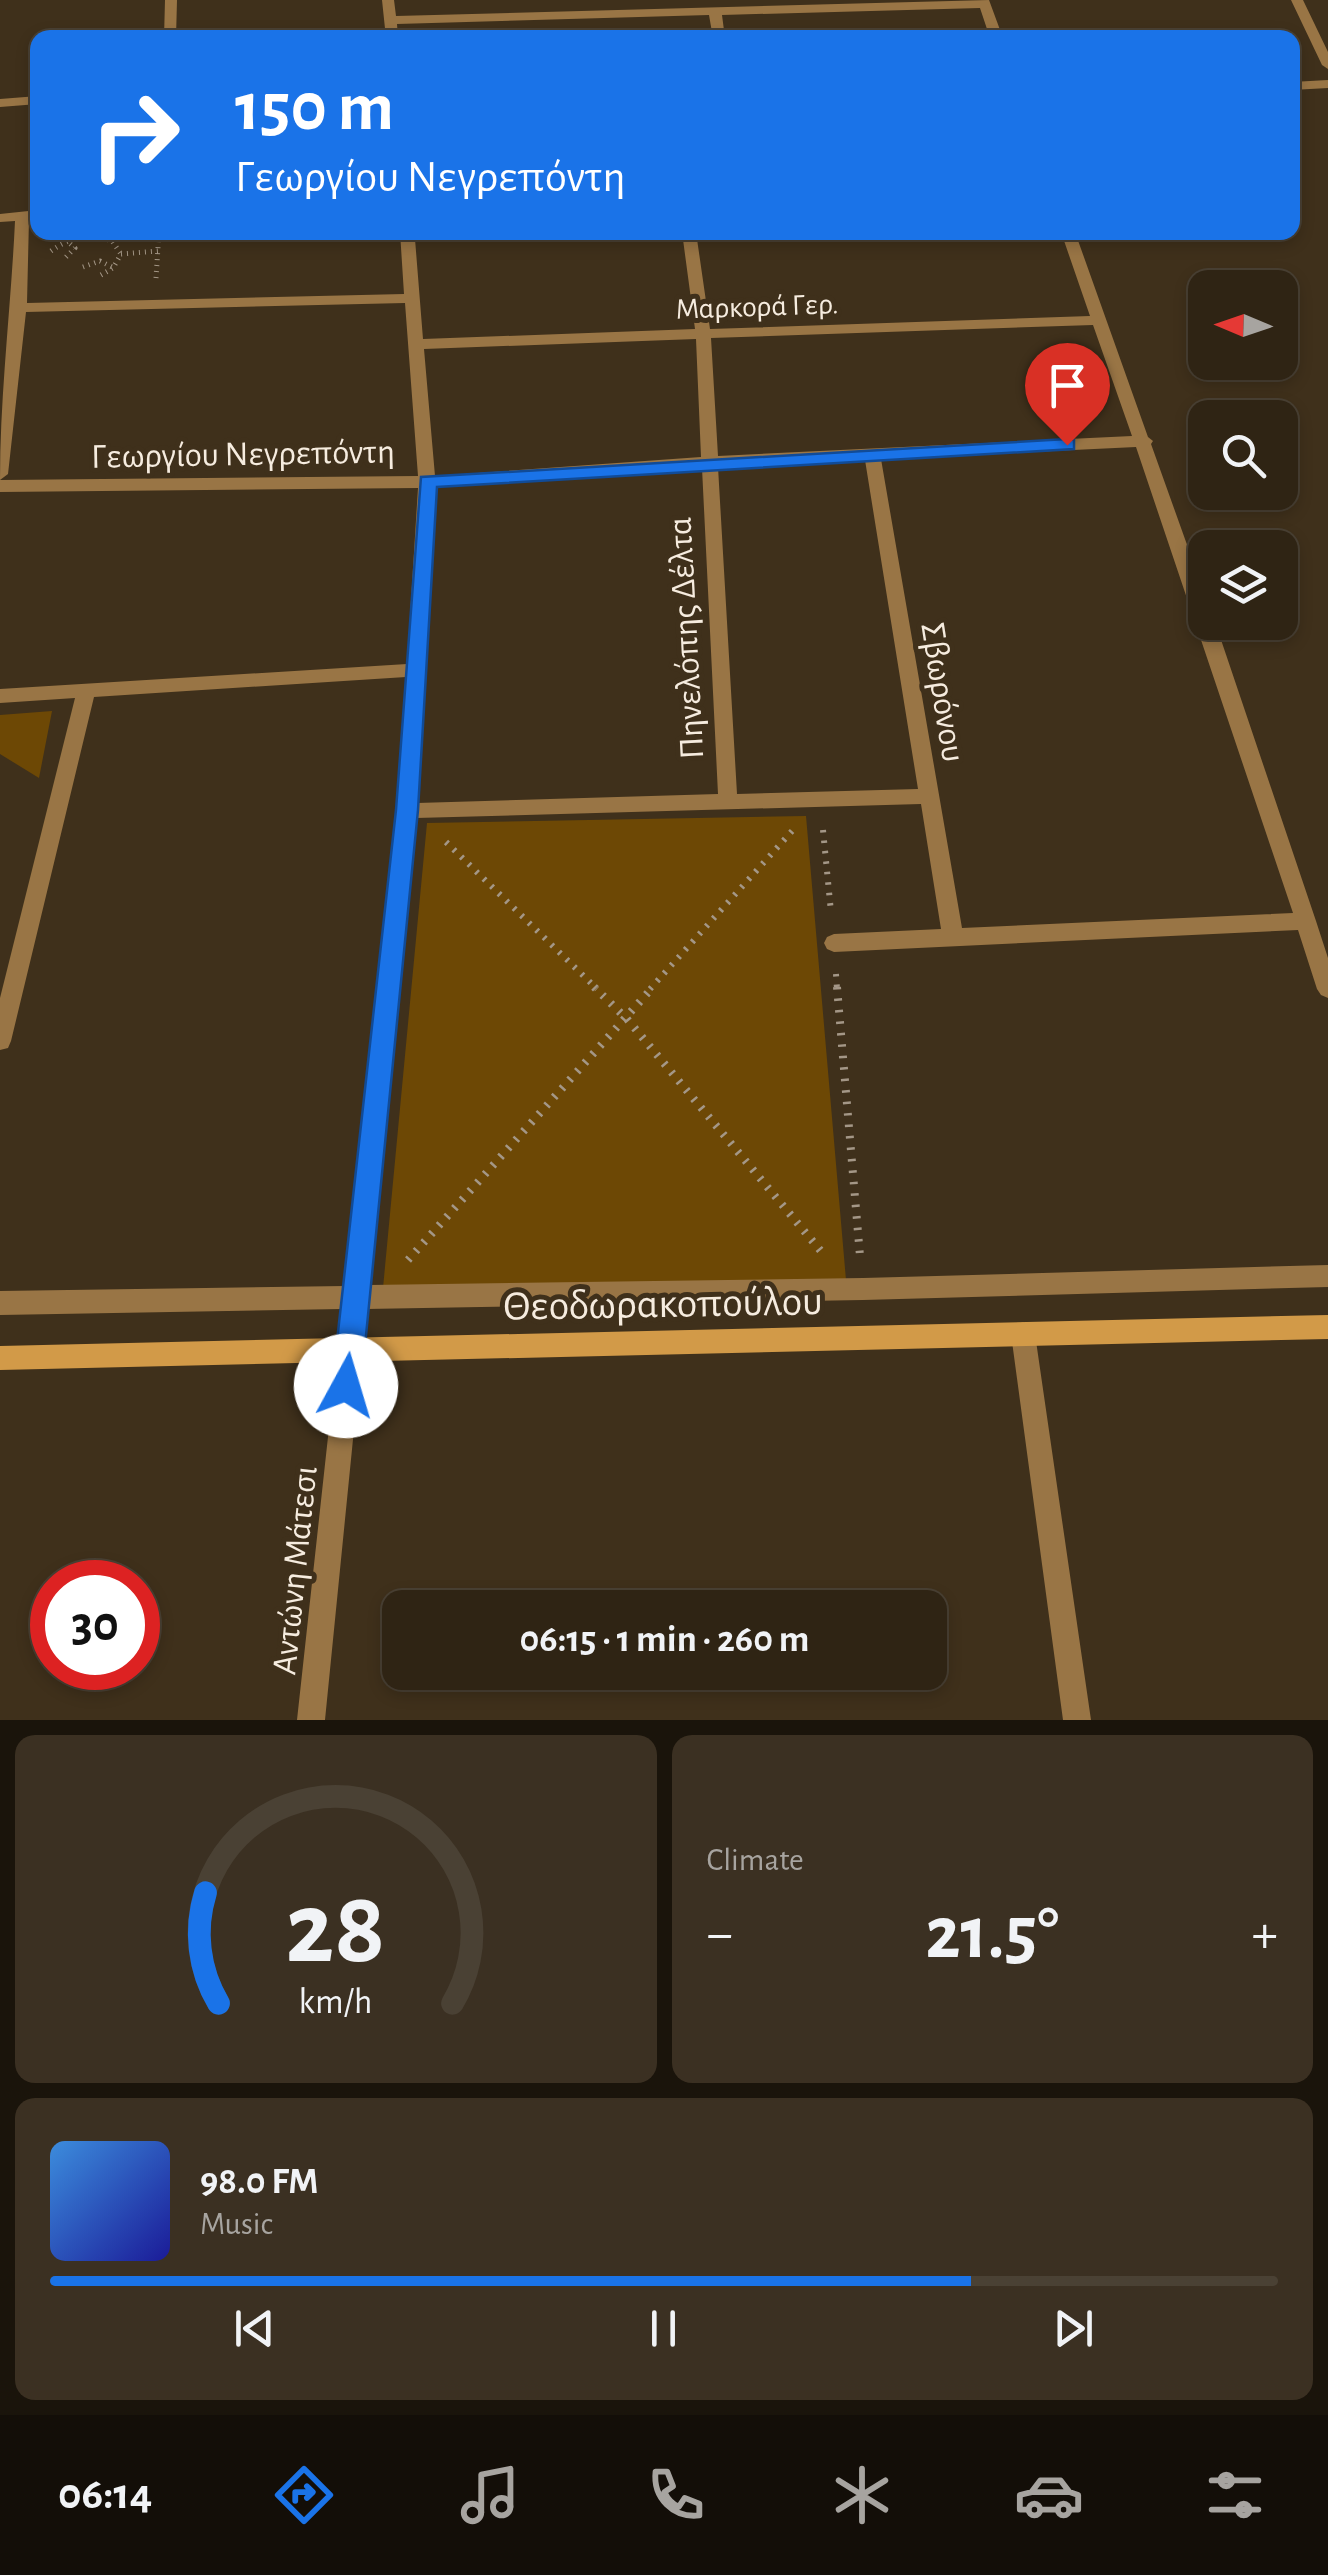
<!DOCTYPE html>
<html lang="en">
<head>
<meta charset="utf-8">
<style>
  body { margin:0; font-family:"Alegreya Sans",sans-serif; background:#3b3022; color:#f1f3f6; height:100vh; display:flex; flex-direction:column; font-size:38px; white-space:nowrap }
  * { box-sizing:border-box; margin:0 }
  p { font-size:32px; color:#a7a4a0 }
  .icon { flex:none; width:55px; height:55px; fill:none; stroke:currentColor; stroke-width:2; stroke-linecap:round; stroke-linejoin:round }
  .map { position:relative; height:1720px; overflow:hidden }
  .panel { display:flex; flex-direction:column; gap:15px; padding:15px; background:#1a140b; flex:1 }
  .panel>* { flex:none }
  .banner { position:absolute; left:30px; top:30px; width:1270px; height:210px; border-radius:20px; box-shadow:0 5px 15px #0003,0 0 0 2px #4a4134; background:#1a73e8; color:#fff; overflow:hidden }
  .needle { width:65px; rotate:272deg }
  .controls { position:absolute; left:1188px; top:270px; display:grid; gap:20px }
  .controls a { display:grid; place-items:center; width:110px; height:110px; border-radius:20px; background:#2f2414; box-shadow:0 5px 15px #0003,0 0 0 2px #4a4134; font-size:50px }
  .speed { position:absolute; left:30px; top:1560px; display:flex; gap:20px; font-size:50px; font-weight:700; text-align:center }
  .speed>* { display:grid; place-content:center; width:130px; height:130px; border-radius:50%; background:#2f2414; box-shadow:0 5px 15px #0003,0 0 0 2px #4a4134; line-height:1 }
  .speed .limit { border:15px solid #d22; background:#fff; color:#111 }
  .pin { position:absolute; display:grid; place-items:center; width:85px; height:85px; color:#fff; margin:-102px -42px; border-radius:50% 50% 50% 0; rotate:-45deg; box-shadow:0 0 10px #0007 }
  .pin .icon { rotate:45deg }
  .me { position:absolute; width:110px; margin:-55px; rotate:6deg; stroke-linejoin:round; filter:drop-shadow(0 0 8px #0008) }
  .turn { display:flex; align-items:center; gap:35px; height:210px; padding:0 40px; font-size:45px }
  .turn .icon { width:130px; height:130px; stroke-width:2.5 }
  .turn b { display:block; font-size:70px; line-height:85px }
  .big { font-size:75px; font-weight:700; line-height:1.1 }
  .panel .card { flex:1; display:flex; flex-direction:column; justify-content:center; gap:15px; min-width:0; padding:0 35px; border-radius:20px; background:#3b3022 }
  .panel .dial { align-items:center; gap:0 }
  .dial svg { height:260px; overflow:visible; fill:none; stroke:#4a4134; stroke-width:7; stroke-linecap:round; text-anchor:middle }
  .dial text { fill:#f1f3f6; stroke:none }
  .song { display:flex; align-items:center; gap:30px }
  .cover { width:120px; height:120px; border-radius:15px; background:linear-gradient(135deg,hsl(210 70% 55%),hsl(240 70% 35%)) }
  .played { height:10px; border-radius:5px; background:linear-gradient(90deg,#1a73e8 75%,#4a4134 75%) }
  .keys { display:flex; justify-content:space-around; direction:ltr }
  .heat { display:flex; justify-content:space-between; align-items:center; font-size:55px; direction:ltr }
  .panel .tiles { flex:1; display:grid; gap:15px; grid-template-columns:1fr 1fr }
  .card:last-child { grid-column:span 2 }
  .trip { position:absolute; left:382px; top:1590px; width:565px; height:100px; border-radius:20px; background:#2f2414; box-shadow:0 5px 15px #0003,0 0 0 2px #4a4134; font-weight:700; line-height:100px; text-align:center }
  .tabs { display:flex; height:160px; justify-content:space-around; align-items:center; background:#130e08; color:#a7a4a0 }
  .tabs .icon { width:70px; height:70px }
  .tabs .active { color:#1a73e8 }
  .tabs b { font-size:45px; color:#f1f3f6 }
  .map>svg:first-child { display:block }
</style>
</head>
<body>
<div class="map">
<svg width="1328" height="1720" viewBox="0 0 1328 1720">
  <rect width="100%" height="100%" fill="#3f301b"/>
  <!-- green -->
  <path fill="#6d4805" d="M 52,711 L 39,778 L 0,754 L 0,715 Z
    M 806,816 L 846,1280 L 383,1288 L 427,823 Z"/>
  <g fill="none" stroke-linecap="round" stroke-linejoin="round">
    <!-- path-far2 -->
    <path stroke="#a49787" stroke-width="5" stroke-dasharray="1 5" stroke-linecap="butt" d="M 51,251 C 70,237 89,233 112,241 L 121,254
      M 121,254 L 158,251
      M 66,257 L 75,248 L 67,241
      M 83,267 L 100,261 L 112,267
      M 101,275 L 113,268 L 121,254
      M 156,278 L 159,232"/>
    <!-- path-far1 -->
    <path stroke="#a49787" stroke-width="6" stroke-dasharray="2.5 8" stroke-linecap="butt" d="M 823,830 L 831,912
      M 446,842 L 597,989
      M 836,974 L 837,989
      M 650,989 L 793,830"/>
    <!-- path -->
    <path stroke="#a49787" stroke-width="8" stroke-dasharray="2.5 9" stroke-linecap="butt" d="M 594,987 L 627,1019 L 825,1256
      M 837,987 L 860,1256
      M 408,1260 L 653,987"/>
    <!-- street -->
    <path fill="#997545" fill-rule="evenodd" d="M 165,0 L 177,0 L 176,38 L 164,38 Z
      M 382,0 L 394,0 L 396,16 L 989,0 L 1003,38 L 990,38 L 980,8 L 722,15 L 725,38 L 713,38 L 709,15 L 397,24 L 398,38 L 386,38 Z
      M 1291,0 L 1303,0 L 1328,52 L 1328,69 L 1322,65 Z
      M 1328,80 L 1328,88 L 1292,90 L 1292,82 Z
      M 38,96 L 38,104 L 0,107 L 0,99 Z
      M 38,210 L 38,218 L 29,219 L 27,303 L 404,294 L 400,232 L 460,232 L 453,236 L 415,239 L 423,339 L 695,329 L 682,232 L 696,232 L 710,329 L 1090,316 L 1061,232 L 1075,232 L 1148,437 L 1153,441 L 1151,444 L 1205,595 L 1205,622 L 1215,622 L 1316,921 L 1328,958 L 1328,998 L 1321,995 L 1317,989 L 1298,930 L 834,952 L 827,949 L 824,943 L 827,937 L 834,934 L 941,929 L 921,804 L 416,818 L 369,1285 L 863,1278 L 1328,1265 L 1328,1287 L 863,1300 L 366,1309 L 325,1720 L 297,1720 L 342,1309 L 0,1315 L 0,1291 L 345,1286 L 397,811 L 406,677 L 94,697 L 11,1041 L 8,1048 L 0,1050 L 0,998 L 75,698 L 0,703 L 0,689 L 407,664 L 418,488 L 0,492 L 0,480 L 418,476 L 405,303 L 26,312 L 8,474 L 0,480 C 0,393 11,307 15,221 L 0,222 L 0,214 ZM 1093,325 L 1132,436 L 718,456 L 711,338 ZM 696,339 L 701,457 L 435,476 L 424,349 ZM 1136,447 L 1293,913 L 962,928 L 881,459 ZM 865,460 L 918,789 L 737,794 L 718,467 ZM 702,468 L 718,794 L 417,803 L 435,487 Z
      M 1023,1322 L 1032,1326 L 1035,1334 L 1091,1720 L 1063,1720 L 1011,1334 L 1014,1326 Z"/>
    <!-- secondary -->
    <path fill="#d29a48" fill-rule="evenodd" d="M 1328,1315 L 1328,1339 L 0,1370 L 0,1346 Z"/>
  </g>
  <!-- route -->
  <path fill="#1a73e8" stroke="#114b97" stroke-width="2.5" d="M 1067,439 L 1074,440 L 1074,449 L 437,487 L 418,810 L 361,1386 L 356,1396 L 346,1401 L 337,1396 L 332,1386 L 396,810 L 421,477 Z"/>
  <g text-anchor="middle" stroke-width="10" stroke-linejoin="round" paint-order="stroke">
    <!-- far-street labels -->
    <g font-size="30" fill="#f6ecdf" stroke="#3f301b">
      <text transform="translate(757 306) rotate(-2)" y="10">Μαρκορά Γερ.</text>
    </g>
    <!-- street labels -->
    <g font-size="35" fill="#f6ecdf" stroke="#3f301b">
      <text transform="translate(243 453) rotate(-1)" y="12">Γεωργίου Νεγρεπόντη</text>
      <text transform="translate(685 638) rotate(-93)" y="12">Πηνελόπης Δέλτα</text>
      <text transform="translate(944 692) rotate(81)" y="12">Σβωρόνου</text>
      <text transform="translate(294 1570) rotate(-84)" y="12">Αντώνη Μάτεσι</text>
    </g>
    <!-- near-street labels -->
    <g font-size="42" fill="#f6ecdf" stroke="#3f301b">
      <text transform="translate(663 1302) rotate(-1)" y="15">Θεοδωρακοπούλου</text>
    </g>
  </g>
</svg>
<div class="controls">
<a><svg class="needle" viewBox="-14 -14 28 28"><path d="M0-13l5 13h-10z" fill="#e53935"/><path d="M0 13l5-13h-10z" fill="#a7a4a0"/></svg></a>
<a><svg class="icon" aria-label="search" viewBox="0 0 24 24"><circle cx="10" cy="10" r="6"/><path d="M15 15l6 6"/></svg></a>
<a><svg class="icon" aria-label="layers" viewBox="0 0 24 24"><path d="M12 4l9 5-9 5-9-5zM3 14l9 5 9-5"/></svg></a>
</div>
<div class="speed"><div class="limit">30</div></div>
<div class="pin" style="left:1067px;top:445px;background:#d93025"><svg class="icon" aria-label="arrive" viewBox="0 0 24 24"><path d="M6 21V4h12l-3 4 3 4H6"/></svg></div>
<svg class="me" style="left:346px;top:1386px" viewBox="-20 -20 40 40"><circle r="19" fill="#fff"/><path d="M0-13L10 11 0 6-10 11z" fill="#1a73e8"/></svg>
<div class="trip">06:15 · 1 min · 260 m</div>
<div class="banner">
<div class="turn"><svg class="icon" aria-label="right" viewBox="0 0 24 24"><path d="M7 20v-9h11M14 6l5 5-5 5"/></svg><div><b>150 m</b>Γεωργίου Νεγρεπόντη</div></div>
</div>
</div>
<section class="panel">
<div class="tiles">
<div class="card dial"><svg viewBox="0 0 100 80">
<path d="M14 69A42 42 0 1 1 86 69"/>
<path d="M14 69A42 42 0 0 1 10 35" stroke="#1a73e8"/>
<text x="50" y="56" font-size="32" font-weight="700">28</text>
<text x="50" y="72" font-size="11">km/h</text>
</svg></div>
<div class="card"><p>Climate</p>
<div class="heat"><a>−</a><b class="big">21.5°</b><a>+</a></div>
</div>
<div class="card">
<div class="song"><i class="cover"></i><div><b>98.0 FM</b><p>Music</p></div></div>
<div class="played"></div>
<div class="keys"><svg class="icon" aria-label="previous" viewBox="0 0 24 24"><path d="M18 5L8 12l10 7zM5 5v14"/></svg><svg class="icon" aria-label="pause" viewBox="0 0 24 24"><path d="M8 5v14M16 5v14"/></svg><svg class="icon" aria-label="next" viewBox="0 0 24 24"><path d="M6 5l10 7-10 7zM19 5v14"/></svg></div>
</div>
</div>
</section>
<nav class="tabs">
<b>06:14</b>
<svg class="icon active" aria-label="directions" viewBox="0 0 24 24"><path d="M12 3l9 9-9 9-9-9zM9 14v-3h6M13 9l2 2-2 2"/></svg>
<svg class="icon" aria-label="music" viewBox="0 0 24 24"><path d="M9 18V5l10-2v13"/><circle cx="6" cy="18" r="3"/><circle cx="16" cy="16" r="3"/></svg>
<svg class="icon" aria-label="phone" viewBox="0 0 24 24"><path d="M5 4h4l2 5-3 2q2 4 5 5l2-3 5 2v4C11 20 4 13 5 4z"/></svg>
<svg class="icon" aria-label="climate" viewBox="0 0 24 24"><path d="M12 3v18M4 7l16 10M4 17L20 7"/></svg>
<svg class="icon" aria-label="car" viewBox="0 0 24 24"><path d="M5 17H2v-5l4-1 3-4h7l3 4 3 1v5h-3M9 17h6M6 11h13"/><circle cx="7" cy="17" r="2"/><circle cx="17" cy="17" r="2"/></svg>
<svg class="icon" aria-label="filters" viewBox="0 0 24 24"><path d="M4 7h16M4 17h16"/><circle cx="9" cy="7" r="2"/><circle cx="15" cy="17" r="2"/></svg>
</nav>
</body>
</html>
